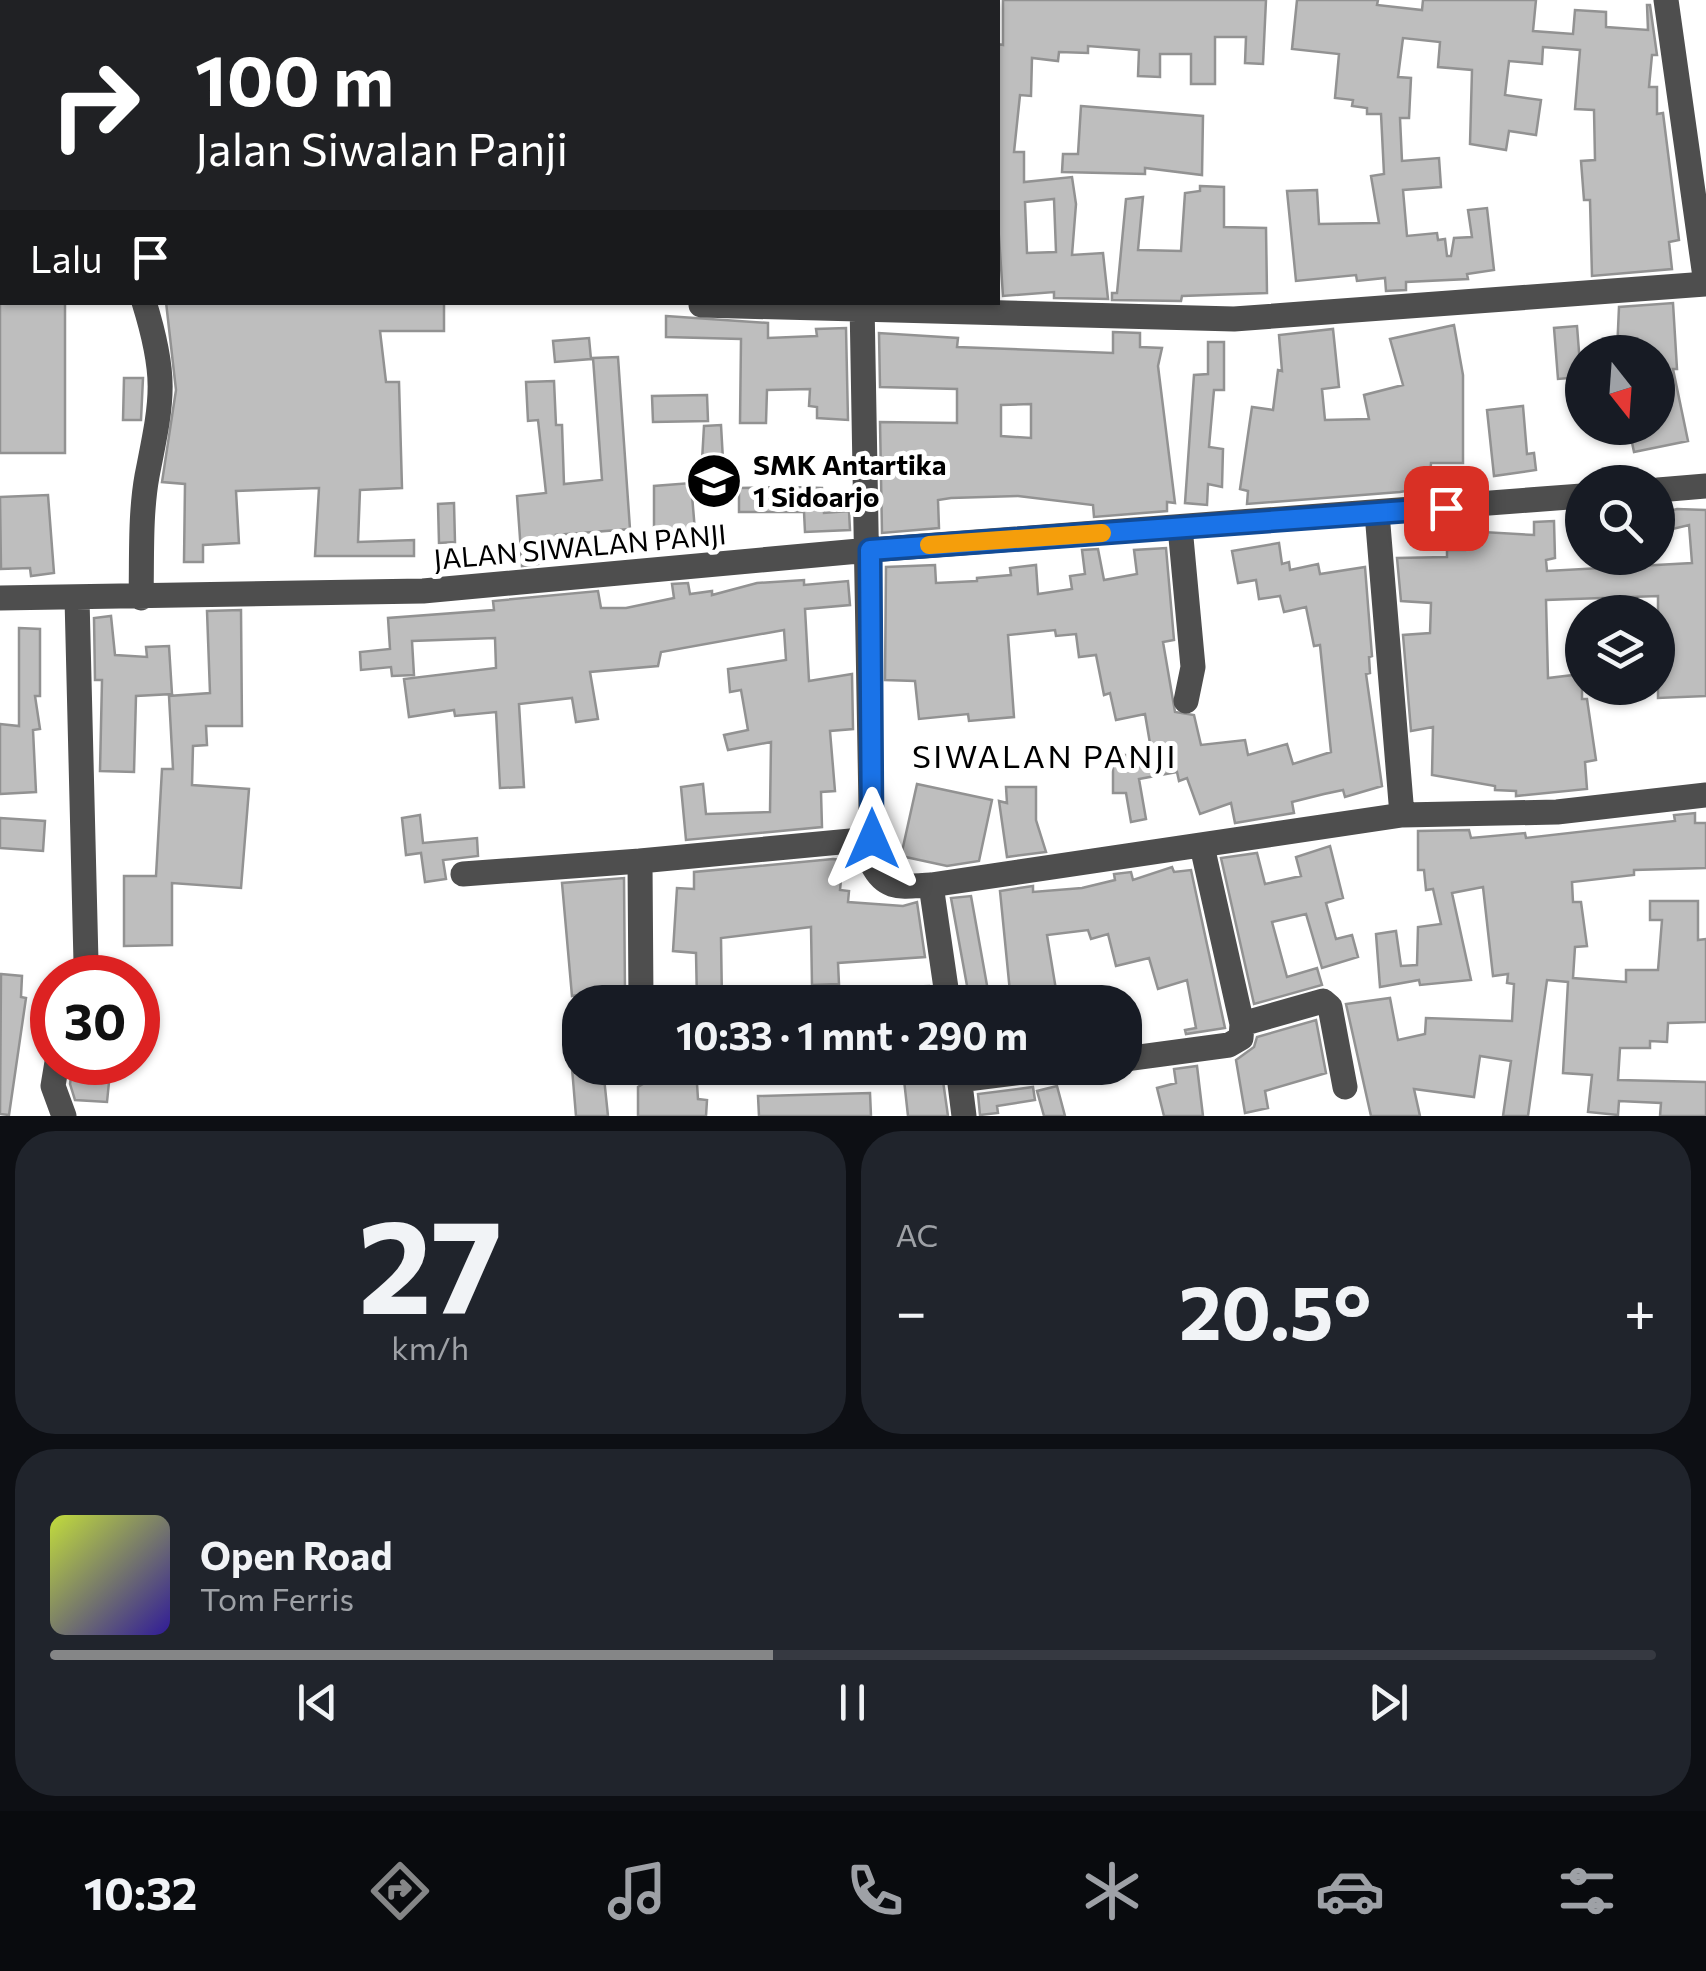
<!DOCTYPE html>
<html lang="id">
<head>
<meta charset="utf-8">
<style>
  body { margin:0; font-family:Commissioner,sans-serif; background:#20242c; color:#f1f3f6; height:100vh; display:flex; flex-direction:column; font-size:38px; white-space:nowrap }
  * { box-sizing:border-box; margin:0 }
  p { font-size:32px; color:#9ea1a6 }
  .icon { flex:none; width:55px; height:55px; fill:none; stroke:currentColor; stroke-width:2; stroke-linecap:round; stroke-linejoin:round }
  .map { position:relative; height:1116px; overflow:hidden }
  .drawer { display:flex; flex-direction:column; gap:15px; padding:15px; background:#0d0f14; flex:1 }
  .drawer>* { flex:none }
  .hud { position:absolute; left:0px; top:0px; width:1000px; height:305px; box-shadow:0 2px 8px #0004; background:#202124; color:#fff; overflow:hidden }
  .needle { width:65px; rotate:163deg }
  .fabs { position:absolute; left:1565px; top:335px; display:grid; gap:20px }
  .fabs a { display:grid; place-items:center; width:110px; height:110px; border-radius:50%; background:#171b24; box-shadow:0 2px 8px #0004; font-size:50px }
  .speed { position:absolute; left:30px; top:955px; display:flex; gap:20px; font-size:50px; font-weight:700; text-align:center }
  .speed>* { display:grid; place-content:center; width:130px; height:130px; border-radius:50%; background:#171b24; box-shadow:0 2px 8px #0004; line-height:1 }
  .speed .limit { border:15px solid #d22; background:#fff; color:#111 }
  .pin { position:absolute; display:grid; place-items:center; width:85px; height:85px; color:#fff; margin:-42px; border-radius:20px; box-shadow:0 5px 15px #0006 }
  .me { position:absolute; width:110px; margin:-55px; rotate:0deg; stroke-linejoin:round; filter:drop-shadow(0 0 8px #0008) }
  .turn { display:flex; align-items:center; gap:35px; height:210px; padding:0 30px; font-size:45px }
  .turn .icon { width:130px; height:130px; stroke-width:2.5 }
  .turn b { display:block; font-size:70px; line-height:85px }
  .then { display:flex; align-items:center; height:95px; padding:0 30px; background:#0003; gap:20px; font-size:38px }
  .big { font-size:75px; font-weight:700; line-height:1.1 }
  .drawer .widget { flex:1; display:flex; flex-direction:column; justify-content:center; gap:15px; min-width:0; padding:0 35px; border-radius:40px; background:#20242c }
  .drawer .dial { align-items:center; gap:0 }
  .dial b { font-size:130px; line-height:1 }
  .song { display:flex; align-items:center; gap:30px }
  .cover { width:120px; height:120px; border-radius:15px; background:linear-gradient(135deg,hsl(70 70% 55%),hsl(250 70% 35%)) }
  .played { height:10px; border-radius:5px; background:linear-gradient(90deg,#858687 45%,#363941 45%) }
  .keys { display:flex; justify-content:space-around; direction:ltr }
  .heat { display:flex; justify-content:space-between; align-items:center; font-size:55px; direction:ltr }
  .drawer .tiles { flex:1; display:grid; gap:15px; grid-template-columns:1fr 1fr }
  .widget:last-child { grid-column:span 2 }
  .trip { position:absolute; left:562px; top:985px; width:580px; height:100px; border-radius:40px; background:#171b24; box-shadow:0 2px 8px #0004; font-weight:700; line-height:100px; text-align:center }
  .menu { display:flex; height:160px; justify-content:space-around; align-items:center; background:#090b0e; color:#9ea1a6 }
  .menu .icon { width:70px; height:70px }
  .menu .on { color:#858687 }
  .menu b { font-size:45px; color:#f1f3f6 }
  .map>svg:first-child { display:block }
</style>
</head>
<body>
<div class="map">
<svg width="1706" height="1116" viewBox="0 0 1706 1116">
  <rect width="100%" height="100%" fill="#fff"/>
  <!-- building -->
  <path fill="#bebebe" stroke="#929292" stroke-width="2.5" fill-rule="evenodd" d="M 1003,0 L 1266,0 L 1263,64 L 1245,63 L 1246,37 L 1215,37 L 1215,84 L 1191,84 L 1191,54 L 1160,54 L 1160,77 L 1138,76 L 1139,50 L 1088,46 L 1088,53 L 1059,52 L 1058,61 L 1032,58 L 1031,96 L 1020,95 L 1014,152 L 1024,152 L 1024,182 L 1072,177 L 1076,204 L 1072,255 L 1103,253 L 1108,299 L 1054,298 L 1054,292 L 1003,296 L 998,223 L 998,44 L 1003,45 ZM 1054,199 L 1056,252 L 1027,253 L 1025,202 Z
    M 1297,0 L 1378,0 L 1377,5 L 1422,10 L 1423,0 L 1536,0 L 1533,31 L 1573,34 L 1575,10 L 1606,12 L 1606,27 L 1648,30 L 1647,5 L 1650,5 L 1657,55 L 1652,55 L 1649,87 L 1657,87 L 1657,114 L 1663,113 L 1679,240 L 1669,242 L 1672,269 L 1592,276 L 1590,200 L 1584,200 L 1581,161 L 1595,160 L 1594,110 L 1575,109 L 1580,50 L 1543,47 L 1542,64 L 1509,61 L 1505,95 L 1541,100 L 1536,135 L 1509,131 L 1506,150 L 1470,144 L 1472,70 L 1438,67 L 1440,42 L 1403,38 L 1398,77 L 1411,78 L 1409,118 L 1400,118 L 1402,161 L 1439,158 L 1441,187 L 1403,190 L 1407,236 L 1437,233 L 1438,240 L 1445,239 L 1447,256 L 1451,256 L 1454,238 L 1472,237 L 1468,210 L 1487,208 L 1494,270 L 1467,274 L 1468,279 L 1406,282 L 1406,290 L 1386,291 L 1385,278 L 1357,281 L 1356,275 L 1296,281 L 1287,191 L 1317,190 L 1319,224 L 1379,223 L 1371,176 L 1384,174 L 1381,114 L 1367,114 L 1367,108 L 1352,106 L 1353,100 L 1335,98 L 1339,54 L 1292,49 Z
    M 1081,106 L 1203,116 L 1202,175 L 1145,168 L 1145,174 L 1062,172 L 1063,154 L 1078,154 Z
    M 1200,186 L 1224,187 L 1224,227 L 1266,228 L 1267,293 L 1182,296 L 1181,301 L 1112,300 L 1112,293 L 1117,293 L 1126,199 L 1143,197 L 1138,250 L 1181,251 L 1185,193 L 1200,191 Z
    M 0,302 L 65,302 L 65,453 L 0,453 Z
    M 166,302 L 444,302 L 444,331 L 380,331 L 386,382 L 399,382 L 402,488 L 360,490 L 358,542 L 414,540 L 414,556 L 315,556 L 319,488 L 236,491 L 239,543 L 203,545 L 203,562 L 184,562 L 185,484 L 162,482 L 176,390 Z
    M 1673,303 L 1677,369 L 1673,369 L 1688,441 L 1634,452 L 1629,428 L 1658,428 L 1658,418 L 1662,417 L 1658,352 L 1617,352 L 1619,307 Z
    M 666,316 L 768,323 L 768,338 L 817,336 L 816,329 L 846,328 L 848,420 L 817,418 L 817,407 L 809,406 L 810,389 L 767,390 L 766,423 L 740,423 L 741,339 L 666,337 Z
    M 1454,325 L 1463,375 L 1463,463 L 1431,463 L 1430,477 L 1422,477 L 1423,488 L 1400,492 L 1247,504 L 1248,491 L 1240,489 L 1252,407 L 1273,410 L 1278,370 L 1282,371 L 1279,335 L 1333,329 L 1339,387 L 1322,389 L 1325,420 L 1369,419 L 1364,395 L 1403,385 L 1390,339 Z
    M 1577,326 L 1581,377 L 1558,379 L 1554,328 Z
    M 1113,332 L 1140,333 L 1140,347 L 1162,348 L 1158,366 L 1175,503 L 1167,502 L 1167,511 L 1094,517 L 1093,505 L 1018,496 L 951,498 L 938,500 L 939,528 L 882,533 L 880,422 L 957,423 L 957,389 L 880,387 L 879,333 L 958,338 L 957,347 L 1113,353 ZM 1031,404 L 1031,438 L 1001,436 L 1001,405 Z
    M 589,338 L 591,359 L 555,362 L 553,341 Z
    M 1208,342 L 1224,342 L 1224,390 L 1214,390 L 1209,447 L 1223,449 L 1222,487 L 1208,484 L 1207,505 L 1185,503 L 1194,375 L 1208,374 Z
    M 618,357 L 630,529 L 556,535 L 558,556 L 537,558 L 538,564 L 522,566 L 517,496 L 546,493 L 538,420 L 528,421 L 526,382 L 554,381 L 556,425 L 562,425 L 564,484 L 602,480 L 593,358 Z
    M 124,378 L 143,378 L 141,420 L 123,420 Z
    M 707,395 L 708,421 L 653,422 L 652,396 Z
    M 1523,406 L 1527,454 L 1534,453 L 1536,470 L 1494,476 L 1487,410 Z
    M 721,425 L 725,495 L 700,496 L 704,426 Z
    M 691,483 L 695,531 L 654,533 L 654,486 Z
    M 791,487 L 822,488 L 824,513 L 849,511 L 850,530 L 805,532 L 804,512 L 739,512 L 739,488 Z
    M 48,495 L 54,573 L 31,576 L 30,568 L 1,569 L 0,497 Z
    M 454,503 L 455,542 L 439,543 L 438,504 Z
    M 1677,509 L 1706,510 L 1706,696 L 1658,698 L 1658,596 L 1546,600 L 1548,678 L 1582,674 L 1582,699 L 1587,699 L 1596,760 L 1585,762 L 1587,789 L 1516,796 L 1516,791 L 1495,790 L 1495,786 L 1432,775 L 1433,727 L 1411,731 L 1403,635 L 1430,633 L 1431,603 L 1401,601 L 1397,558 L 1447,557 L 1447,550 L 1465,550 L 1466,531 L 1534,535 L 1534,522 L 1554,521 L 1555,558 L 1546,560 L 1547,571 L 1692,563 L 1689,525 L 1660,532 L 1658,514 Z
    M 1279,543 L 1282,564 L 1289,562 L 1290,570 L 1318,564 L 1320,574 L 1365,567 L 1372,656 L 1369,657 L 1370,673 L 1366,674 L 1382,786 L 1345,797 L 1343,790 L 1324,794 L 1292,802 L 1294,813 L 1235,823 L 1231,803 L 1200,814 L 1187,778 L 1179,781 L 1177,772 L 1139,779 L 1146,819 L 1131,822 L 1126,793 L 1113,793 L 1113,755 L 1152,755 L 1145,714 L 1116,720 L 1110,693 L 1104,695 L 1096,655 L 1079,657 L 1076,634 L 1056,636 L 1055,630 L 1008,635 L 1014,717 L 969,721 L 968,714 L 919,719 L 915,681 L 885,680 L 886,567 L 935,565 L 936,583 L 977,581 L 977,578 L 1011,575 L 1010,568 L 1036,565 L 1038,594 L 1072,589 L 1070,576 L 1085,574 L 1082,550 L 1098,549 L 1104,580 L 1137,574 L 1134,550 L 1166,548 L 1174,640 L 1163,642 L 1175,712 L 1194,715 L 1201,745 L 1245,740 L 1248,755 L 1287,744 L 1293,764 L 1331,752 L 1320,645 L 1314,646 L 1306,607 L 1284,612 L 1280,596 L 1259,599 L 1256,580 L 1238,583 L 1232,551 Z
    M 804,580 L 804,585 L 848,581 L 850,605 L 805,609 L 809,681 L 852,674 L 853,729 L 830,731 L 835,791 L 821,792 L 822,827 L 686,840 L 681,787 L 703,784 L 706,814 L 770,812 L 771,742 L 728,750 L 724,735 L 748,730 L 741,690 L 730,692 L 728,669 L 786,660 L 784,630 L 661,652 L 658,666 L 590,672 L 598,719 L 576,722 L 572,698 L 519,704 L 524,787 L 500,788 L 496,712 L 455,716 L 454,710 L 409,717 L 404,679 L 496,668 L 495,638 L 412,641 L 414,675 L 392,676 L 391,667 L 361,670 L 360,652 L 390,649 L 388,618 L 494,610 L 493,601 L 598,591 L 601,608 L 626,608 L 674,598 L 672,584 L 688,583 L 690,594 L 712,591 L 712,595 L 757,583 Z
    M 241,610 L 242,726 L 206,726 L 207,745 L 193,746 L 192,785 L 249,789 L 241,888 L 172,883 L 172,945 L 124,946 L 124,876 L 156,876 L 162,769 L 173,769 L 169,696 L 210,693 L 207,611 Z
    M 111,616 L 115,655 L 147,657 L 146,647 L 169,646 L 172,694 L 136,696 L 134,772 L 100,771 L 102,680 L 95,680 L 94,618 Z
    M 19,628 L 40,629 L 40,696 L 35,696 L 40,729 L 33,730 L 36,792 L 0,794 L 0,724 L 19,726 Z
    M 917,784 L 992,800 L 979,861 L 947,866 L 901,856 Z
    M 1006,787 L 1036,787 L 1036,820 L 1046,852 L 1007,857 L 999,801 L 1007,803 Z
    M 1695,813 L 1695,823 L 1706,823 L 1706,868 L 1634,870 L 1634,875 L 1572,882 L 1573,902 L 1581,902 L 1587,946 L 1575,947 L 1573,978 L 1626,982 L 1626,970 L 1658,970 L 1662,920 L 1650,920 L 1650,901 L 1698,901 L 1698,940 L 1706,939 L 1706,1022 L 1668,1023 L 1667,1042 L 1650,1041 L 1650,1048 L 1620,1048 L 1618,1080 L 1706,1082 L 1706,1116 L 1660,1116 L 1661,1103 L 1619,1101 L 1618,1115 L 1588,1112 L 1592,1075 L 1563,1073 L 1568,982 L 1547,980 L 1528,1116 L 1503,1116 L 1511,1061 L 1480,1056 L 1474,1097 L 1414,1089 L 1420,1116 L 1371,1116 L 1346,1004 L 1390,998 L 1398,1040 L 1425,1034 L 1426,1018 L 1512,1021 L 1514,984 L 1507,983 L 1508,974 L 1493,976 L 1483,887 L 1452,893 L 1471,980 L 1420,985 L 1419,980 L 1380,987 L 1376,934 L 1396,931 L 1401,966 L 1417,965 L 1418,927 L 1441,924 L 1433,889 L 1426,890 L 1424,870 L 1418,870 L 1418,831 L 1469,830 L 1471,838 L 1525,833 L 1526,838 L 1675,821 L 1674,815 Z
    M 420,815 L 423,843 L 477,838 L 478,856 L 443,860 L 446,879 L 425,882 L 421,853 L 406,855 L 402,818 Z
    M 0,818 L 45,821 L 43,851 L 0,848 Z
    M 1330,846 L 1343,898 L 1326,903 L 1336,939 L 1352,935 L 1358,957 L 1322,968 L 1306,914 L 1272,922 L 1287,977 L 1317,968 L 1322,985 L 1254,1004 L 1221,858 L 1257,853 L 1265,884 L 1301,876 L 1296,857 Z
    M 833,859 L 843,860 L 840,890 L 849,891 L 848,902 L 903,906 L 917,902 L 925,957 L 838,963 L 839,984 L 812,985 L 811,927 L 721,938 L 722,1002 L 697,1002 L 696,953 L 673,951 L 677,888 L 694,889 L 694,872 Z
    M 1172,867 L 1174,872 L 1191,870 L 1225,1028 L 1186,1034 L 1185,1030 L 1196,1028 L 1187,980 L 1158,989 L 1149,958 L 1116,966 L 1108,934 L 1091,939 L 1088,930 L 1047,935 L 1058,1002 L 1011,1002 L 1000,891 L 1033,886 L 1033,892 L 1082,888 L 1115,880 L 1114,874 L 1131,872 L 1133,880 Z
    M 624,878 L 625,994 L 615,995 L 614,989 L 572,996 L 562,883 Z
    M 971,896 L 990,1002 L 970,1002 L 951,898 Z
    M 1,974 L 22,976 L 21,997 L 26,998 L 9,1115 L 0,1114 Z
    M 929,986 L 932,1002 L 905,1002 L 905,987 Z
    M 1316,1020 L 1326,1073 L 1265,1091 L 1268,1108 L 1245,1113 L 1236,1060 L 1254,1047 L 1257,1037 Z
    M 73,1062 L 111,1062 L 107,1102 L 75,1100 L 70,1084 Z
    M 1197,1066 L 1203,1116 L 1164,1116 L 1157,1088 L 1176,1083 L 1174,1069 Z
    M 572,1068 L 603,1068 L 608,1116 L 576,1116 Z
    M 679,1068 L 696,1068 L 698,1099 L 707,1100 L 706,1116 L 638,1116 L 638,1087 L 651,1079 L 680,1079 Z
    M 927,1078 L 927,1083 L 943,1081 L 948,1116 L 908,1116 L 904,1080 Z
    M 1057,1086 L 1065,1116 L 1044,1116 L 1037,1091 Z
    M 1033,1087 L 1035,1100 L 997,1106 L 998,1113 L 980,1115 L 978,1094 Z
    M 870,1093 L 871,1116 L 759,1116 L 758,1096 Z"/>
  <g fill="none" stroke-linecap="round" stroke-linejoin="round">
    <!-- minor -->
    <path stroke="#4e4e4e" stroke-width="25" d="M 1666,0 L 1706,284
      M 140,2 L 140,0
      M 871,2 L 871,0
      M 862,302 L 872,864 C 886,892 903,886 931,885 L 1402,815 L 1557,812 L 1706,795
      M 701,305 L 1234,319 L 1706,284
      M 1658,490 L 1706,486
      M 1377,513 L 1402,815
      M 1180,527 L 1193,667 L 1186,701
      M 0,598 L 423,591 L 870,550 L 1582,496
      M 77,598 L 86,962 L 82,978
      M 141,598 C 142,558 140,515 147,476 C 162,400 168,379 144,302
      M 1202,846 L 1242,1024
      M 463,874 L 640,861
      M 931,885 L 948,1002
      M 641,1002 L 640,861 L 872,839
      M 1125,1059 L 1229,1045 L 1241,1038 L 1242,1024 L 1323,1001 L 1330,1007 L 1345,1087
      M 57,1062 L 53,1086 L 64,1116
      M 958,1068 L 964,1116
      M 637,1071 L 637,1068
      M 959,1080 L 1057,1068"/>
  </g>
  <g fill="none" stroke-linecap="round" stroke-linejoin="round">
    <!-- route casing -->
    <g stroke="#114b97" stroke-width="25">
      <path id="route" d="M 872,839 L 870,550 L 1446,508"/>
    </g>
    <!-- route -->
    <use href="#route" stroke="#1a73e8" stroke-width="18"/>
    <!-- slow -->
    <path stroke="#f59e0b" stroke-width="18" d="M 929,545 L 1102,533"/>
  </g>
  <!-- icons -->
  <defs>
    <g id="school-disc" transform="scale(2.875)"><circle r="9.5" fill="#000" stroke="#fff"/><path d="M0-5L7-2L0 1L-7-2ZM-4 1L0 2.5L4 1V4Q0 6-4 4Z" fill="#fff"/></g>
  </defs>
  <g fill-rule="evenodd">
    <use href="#school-disc" x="714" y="481"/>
  </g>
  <g text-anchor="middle" stroke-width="10" stroke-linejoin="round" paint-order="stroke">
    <!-- poi labels -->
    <g font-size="28" font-weight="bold" fill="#000" stroke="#fff" text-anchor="start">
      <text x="753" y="475">SMK Antartika<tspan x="753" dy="32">1 Sidoarjo</tspan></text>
    </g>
    <!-- street labels -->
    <g font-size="28" fill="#000" stroke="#fff">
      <text transform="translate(580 547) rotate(-5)" y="10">JALAN SIWALAN PANJI</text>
    </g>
    <!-- quarter labels -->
    <g font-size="32" letter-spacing="2.5" fill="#000" stroke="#fff">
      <text x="1045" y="768">SIWALAN PANJI</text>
    </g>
  </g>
</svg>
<div class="fabs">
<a><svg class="needle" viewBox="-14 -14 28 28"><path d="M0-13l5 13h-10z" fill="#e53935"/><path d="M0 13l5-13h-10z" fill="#9ea1a6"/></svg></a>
<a><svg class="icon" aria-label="search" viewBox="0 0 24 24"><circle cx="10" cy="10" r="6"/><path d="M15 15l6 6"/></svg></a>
<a><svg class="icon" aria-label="layers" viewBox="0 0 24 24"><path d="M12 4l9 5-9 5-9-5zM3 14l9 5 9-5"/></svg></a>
</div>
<div class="speed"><div class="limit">30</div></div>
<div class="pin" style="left:1446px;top:508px;background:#d93025"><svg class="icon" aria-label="arrive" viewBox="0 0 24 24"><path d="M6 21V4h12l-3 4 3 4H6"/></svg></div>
<svg class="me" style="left:872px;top:839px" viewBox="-20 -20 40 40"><path d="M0-17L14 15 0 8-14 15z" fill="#1a73e8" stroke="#fff" stroke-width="4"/></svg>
<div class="trip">10:33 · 1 mnt · 290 m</div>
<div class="hud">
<div class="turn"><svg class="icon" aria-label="right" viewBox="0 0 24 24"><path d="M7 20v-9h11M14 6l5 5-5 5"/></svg><div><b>100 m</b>Jalan Siwalan Panji</div></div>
<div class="then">Lalu<svg class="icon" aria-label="arrive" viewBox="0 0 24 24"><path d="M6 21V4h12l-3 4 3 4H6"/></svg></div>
</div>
</div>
<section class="drawer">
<div class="tiles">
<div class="widget dial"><b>27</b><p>km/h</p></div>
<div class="widget"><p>AC</p>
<div class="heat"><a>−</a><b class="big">20.5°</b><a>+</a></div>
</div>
<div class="widget">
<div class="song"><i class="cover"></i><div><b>Open Road</b><p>Tom Ferris</p></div></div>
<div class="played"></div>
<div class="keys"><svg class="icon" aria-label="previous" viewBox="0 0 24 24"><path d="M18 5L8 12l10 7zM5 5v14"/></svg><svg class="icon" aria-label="pause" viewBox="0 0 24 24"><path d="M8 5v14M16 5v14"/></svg><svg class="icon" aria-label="next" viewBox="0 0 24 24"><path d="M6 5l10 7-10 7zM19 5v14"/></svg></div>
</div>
</div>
</section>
<nav class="menu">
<b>10:32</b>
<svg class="icon on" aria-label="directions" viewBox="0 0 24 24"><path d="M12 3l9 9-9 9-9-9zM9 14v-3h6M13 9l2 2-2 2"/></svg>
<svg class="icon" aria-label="music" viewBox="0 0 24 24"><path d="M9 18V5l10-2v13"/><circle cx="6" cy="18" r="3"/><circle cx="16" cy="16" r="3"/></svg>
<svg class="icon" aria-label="phone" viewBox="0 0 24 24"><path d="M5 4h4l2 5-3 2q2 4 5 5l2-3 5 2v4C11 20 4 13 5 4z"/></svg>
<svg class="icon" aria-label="climate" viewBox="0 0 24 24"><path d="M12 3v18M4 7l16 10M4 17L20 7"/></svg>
<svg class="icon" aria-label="car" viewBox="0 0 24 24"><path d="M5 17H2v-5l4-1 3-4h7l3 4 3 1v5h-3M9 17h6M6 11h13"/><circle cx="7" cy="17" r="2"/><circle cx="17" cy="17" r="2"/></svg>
<svg class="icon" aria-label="filters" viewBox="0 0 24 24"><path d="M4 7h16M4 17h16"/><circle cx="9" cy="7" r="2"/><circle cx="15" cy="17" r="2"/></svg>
</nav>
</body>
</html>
